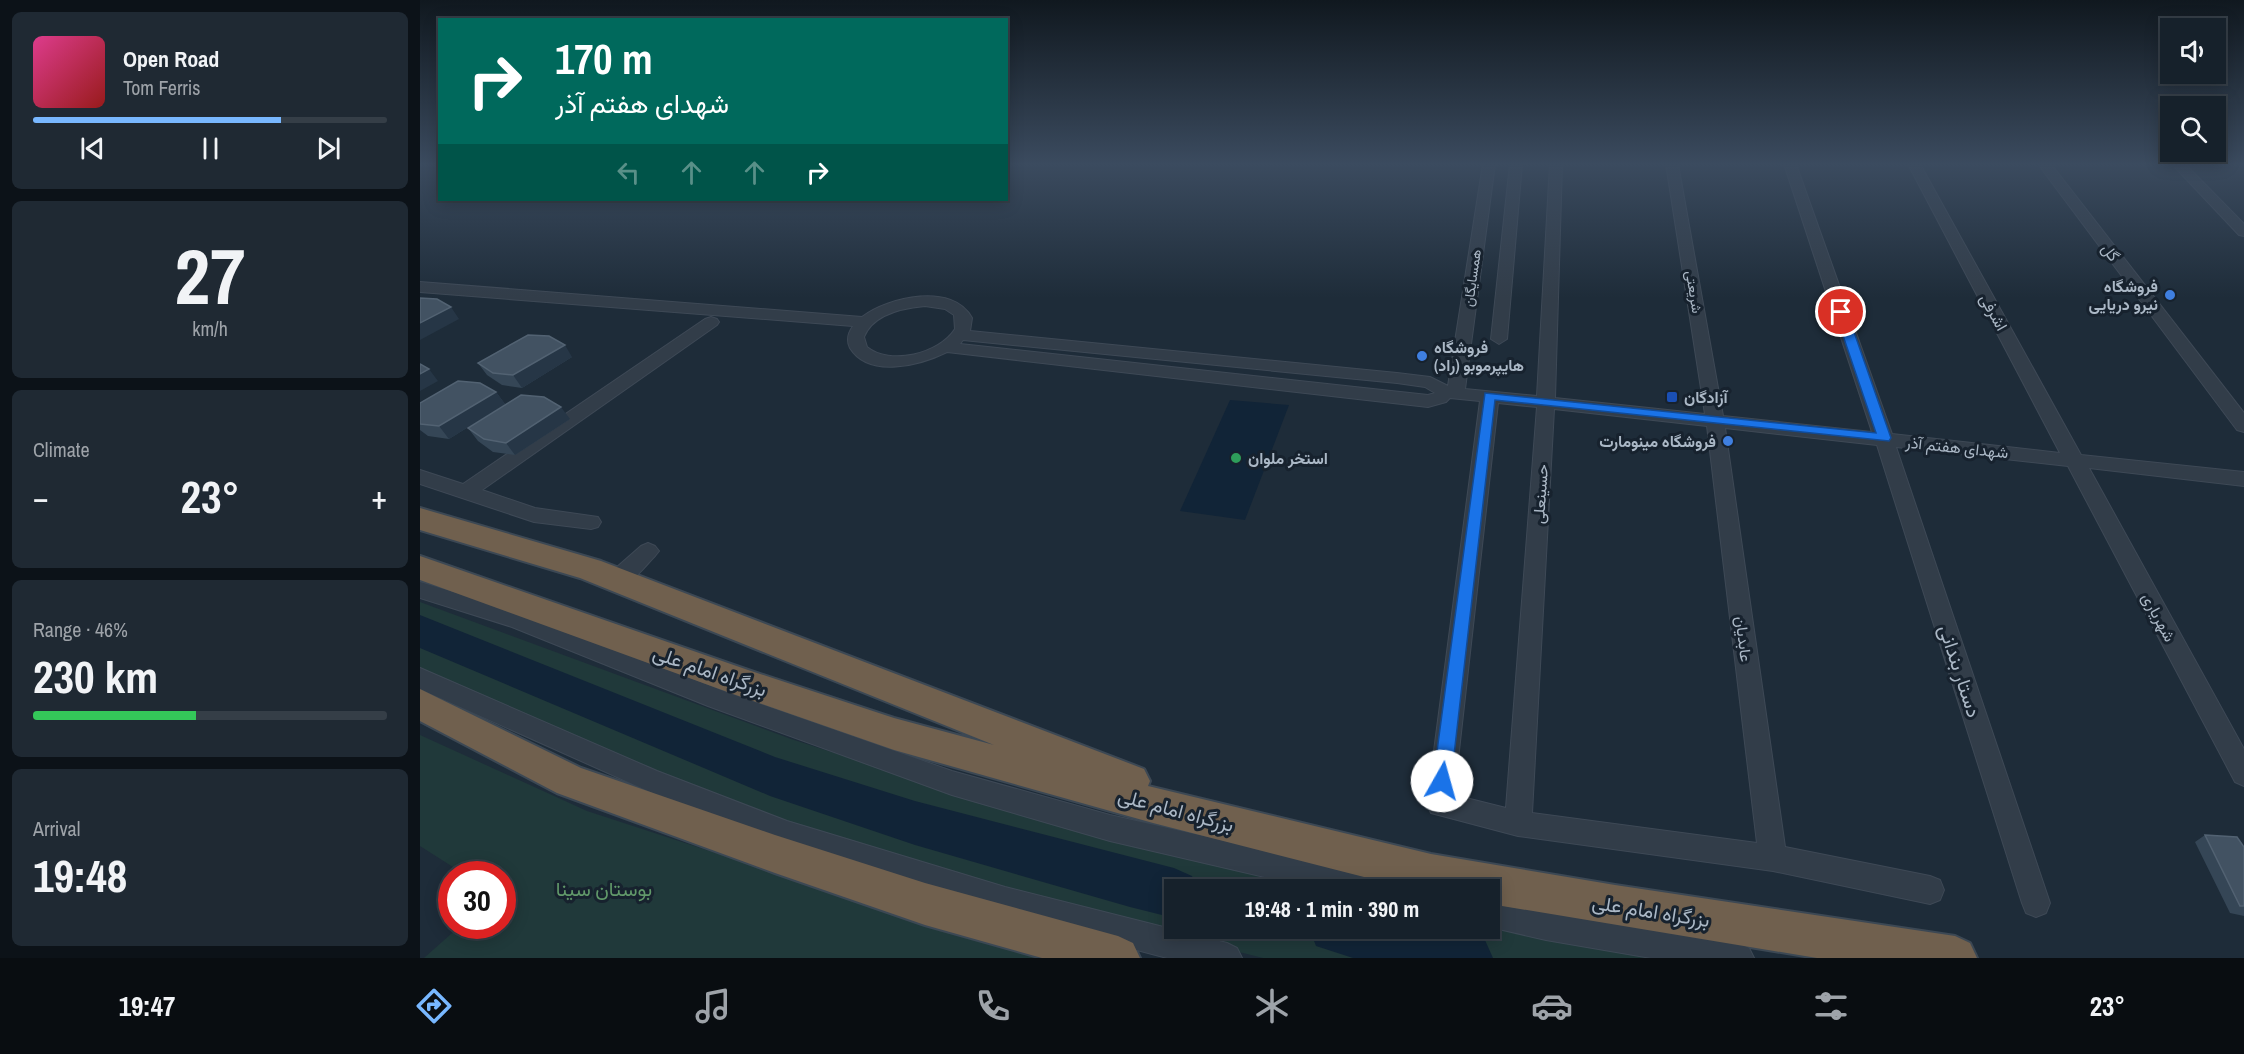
<!DOCTYPE html>
<html lang="en">
<head>
<meta charset="utf-8">
<style>
  body { margin:0; font-family:"Archivo Narrow",Vazirmatn,sans-serif; background:#1f2933; color:#f1f3f6; height:100vh; display:flex; flex-direction:column; font-size:22px; white-space:nowrap }
  * { box-sizing:border-box; margin:0 }
  p { font-size:20px; color:#9ea3a9 }
  .icon { flex:none; width:33px; height:33px; fill:none; stroke:currentColor; stroke-width:2; stroke-linecap:round; stroke-linejoin:round }
  .map { position:relative; flex:1; overflow:hidden }
  .drawer { display:flex; flex-direction:column; gap:12px; padding:12px; background:#0c1218; width:420px }
  .drawer>* { flex:none }
  .hud { position:absolute; left:18px; top:18px; width:570px; height:183px; border-radius:0px; box-shadow:0 3px 15px #0003,0 0 0 2px #353e47; background:#00695c; color:#fff; overflow:hidden }
  .buttons { position:absolute; left:1740px; top:18px; display:grid; gap:12px }
  .buttons a { display:grid; place-items:center; width:66px; height:66px; border-radius:0px; background:#16212b; box-shadow:0 3px 15px #0003,0 0 0 2px #353e47; font-size:30px }
  .speed { position:absolute; left:18px; top:861px; display:flex; gap:12px; font-size:30px; font-weight:700; text-align:center }
  .speed>* { display:grid; place-content:center; width:78px; height:78px; border-radius:50%; background:#16212b; box-shadow:0 3px 15px #0003,0 0 0 2px #353e47; line-height:1 }
  .speed .limit { border:9px solid #d22; background:#fff; color:#111 }
  .pin { position:absolute; display:grid; place-items:center; width:51px; height:51px; color:#fff; margin:-26px; border:3px solid #fff; border-radius:50%; box-shadow:0 2px 6px #0007 }
  .me { position:absolute; width:66px; margin:-33px; rotate:7deg; stroke-linejoin:round; filter:drop-shadow(0 0 4px #0008) }
  .turn { display:flex; align-items:center; gap:21px; height:126px; padding:0 18px; font-size:27px }
  .turn .icon { width:78px; height:78px; stroke-width:2.5 }
  .turn b { display:block; font-size:42px; line-height:51px }
  .lanes { display:flex; align-items:center; height:57px; padding:0 18px; background:#0003; justify-content:center; gap:30px; direction:ltr }
  .lanes .off { opacity:.35 }
  .big { font-size:45px; font-weight:700; line-height:1.1 }
  .drawer .tile { flex:1; display:flex; flex-direction:column; justify-content:center; gap:9px; min-width:0; padding:0 21px; border-radius:9px; background:#1f2933 }
  .drawer .dial { align-items:center; gap:0 }
  .dial b { font-size:78px; line-height:1 }
  .song { display:flex; align-items:center; gap:18px }
  .cover { width:72px; height:72px; border-radius:9px; background:linear-gradient(135deg,hsl(330 70% 55%),hsl(0 70% 35%)) }
  .played { height:6px; border-radius:3px; background:linear-gradient(90deg,#78b7ff 70%,#353e47 70%) }
  .keys { display:flex; justify-content:space-around; direction:ltr }
  .heat { display:flex; justify-content:space-between; align-items:center; font-size:33px; direction:ltr }
  .charge { height:9px; border-radius:4px; background:linear-gradient(90deg,#34c759 46%,#353e47 0) }
  .trip { position:absolute; left:744px; top:879px; width:336px; height:60px; border-radius:0px; background:#16212b; box-shadow:0 3px 15px #0003,0 0 0 2px #353e47; font-weight:700; line-height:60px; text-align:center }
  .menu { display:flex; height:96px; justify-content:space-around; align-items:center; background:#090d11; color:#9ea3a9 }
  .menu .icon { width:42px; height:42px }
  .menu .on { color:#78b7ff }
  .menu b { font-size:27px; color:#f1f3f6 }
  main { display:flex; flex:1; min-height:0 }
  .map>svg:first-child { display:block }
</style>
</head>
<body>
<main>
<section class="drawer">
<div class="tile">
<div class="song"><i class="cover"></i><div><b>Open Road</b><p>Tom Ferris</p></div></div>
<div class="played"></div>
<div class="keys"><svg class="icon" aria-label="previous" viewBox="0 0 24 24"><path d="M18 5L8 12l10 7zM5 5v14"/></svg><svg class="icon" aria-label="pause" viewBox="0 0 24 24"><path d="M8 5v14M16 5v14"/></svg><svg class="icon" aria-label="next" viewBox="0 0 24 24"><path d="M6 5l10 7-10 7zM19 5v14"/></svg></div>
</div>
<div class="tile dial"><b>27</b><p>km/h</p></div>
<div class="tile"><p>Climate</p>
<div class="heat"><a>−</a><b class="big">23°</b><a>+</a></div>
</div>
<div class="tile"><p>Range · 46%</p><b class="big">230 km</b><div class="charge"></div></div>
<div class="tile"><p>Arrival</p><b class="big">19:48</b></div>
</section>
<div class="map">
<svg width="1824" height="958" viewBox="0 0 1824 958">
  <rect width="100%" height="100%" fill="#1e2c39"/>
  <!-- green -->
  <path fill="#20393a" d="M 0,602 L 371,739 L 567,802 L 927,889 L 754,890 L 754,928 L 1070,928 L 1070,919 L 1282,958 L 843,958 L 657,911 L 417,845 L 291,797 L 0,671 Z
    M 0,735 L 167,811 L 617,958 L 4,958 L 40,926 L 82,926 L 82,874 L 44,874 L 0,846 Z"/>
  <!-- water -->
  <path fill="#112437" d="M 810,400 L 869,405 L 825,520 L 760,511 Z"/>
  <g fill="none" stroke-linecap="round" stroke-linejoin="round">
    <!-- river -->
    <path fill="#112437" fill-rule="evenodd" d="M 0,615 L 355,757 L 495,801 L 754,868 L 772,876 L 777,890 L 754,890 L 754,918 L 710,907 L 495,845 L 350,796 L 0,648 Z
      M 889,928 L 1032,928 L 1065,940 L 1073,958 L 933,958 L 896,946 Z"/>
    <!-- minor casing -->
    <g stroke="#3e4956" stroke-width="2">
      <path id="minor" d="M 1063,164 L 1075,164 L 1045,389 L 1117,396 L 1130,164 L 1142,164 L 1135,398 L 1285,414 L 1246,164 L 1258,164 L 1303,416 L 1452,432 L 1364,164 L 1376,164 L 1472,434 L 1640,453 L 1488,164 L 1500,164 L 1661,455 L 1824,472 L 1824,486 L 1669,468 L 1824,749 L 1824,786 L 1815,782 L 1648,466 L 1476,447 L 1630,903 L 1626,913 L 1616,917 L 1606,913 L 1602,903 L 1457,445 L 1305,428 L 1365,847 L 1510,876 L 1520,880 L 1524,890 L 1520,900 L 1510,904 L 1353,871 L 1098,836 L 1011,813 L 1007,804 L 1060,401 L 1030,398 L 1026,402 L 1008,407 L 527,352 C 501,365 449,379 430,348 C 426,340 428,333 433,326 L 0,292 L 0,282 L 442,317 C 468,297 533,282 552,318 L 550,331 L 977,373 L 1010,377 L 1028,386 ZM 505,306 L 525,309 L 534,315 L 535,329 C 519,354 470,366 447,347 L 444,337 C 453,314 483,308 505,306 ZM 543,340 L 977,383 L 1005,387 L 1015,393 L 1008,395 L 540,344 ZM 1078,403 L 1117,407 L 1086,808 L 1034,795 ZM 1134,409 L 1287,426 L 1337,843 L 1112,813 Z
        M 1090,164 L 1102,164 L 1087,339 L 1079,344 L 1071,339 Z
        M 1618,164 L 1631,164 L 1824,413 L 1824,432 L 1817,430 Z
        M 1752,164 L 1765,164 L 1824,224 L 1824,236 L 1819,235 Z
        M 291,317 L 297,319 L 299,322 L 297,325 L 62,490 L 115,508 L 178,517 L 181,522 L 178,527 L 171,529 L 114,522 L 0,484 L 0,470 L 43,484 L 285,319 Z
        M 228,543 L 235,546 L 239,551 L 235,556 C 223,568 208,591 189,586 L 186,580 L 189,574 L 221,546 Z
        M 0,582 L 107,614 L 306,692 L 532,771 L 690,815 L 961,876 L 971,880 L 975,890 L 900,890 L 690,841 L 532,795 L 288,706 L 92,627 L 0,598 Z
        M 0,668 L 237,771 L 367,821 L 585,887 L 807,943 L 817,948 L 822,958 L 747,958 L 585,915 L 421,865 L 264,807 L 0,689 Z
        M 1070,899 L 1126,912 L 1319,943 L 1329,948 L 1334,958 L 1231,958 L 1126,940 L 1070,927 Z"/>
    </g>
    <!-- highway casing -->
    <g stroke="#3c4854" stroke-width="4">
      <path id="highway" d="M 0,508 L 181,561 L 724,769 L 730,781 L 728,786 L 1011,854 L 1195,885 L 1535,936 L 1550,943 L 1557,958 L 1397,958 L 1070,904 L 1070,890 L 995,890 L 733,823 L 474,750 L 313,694 L 0,580 L 0,556 L 328,670 L 474,718 L 574,745 L 160,578 L 0,530 Z
        M 0,689 L 161,768 L 355,835 L 505,883 L 698,936 L 713,943 L 720,958 L 622,958 L 505,925 L 355,873 L 137,793 L 0,721 Z"/>
    </g>
    <!-- minor -->
    <use href="#minor" fill="#323d49" fill-rule="evenodd"/>
    <!-- highway -->
    <use href="#highway" fill="#70604e" fill-rule="evenodd"/>
  </g>
  <!-- wall -->
  <path fill="#354656" d="M 152,357 L 102,388 L 82,385 L 67,375 L 58,363 Z
    M 76,392 L 85,404 L 29,439 L 8,436 L 0,430 L 0,403 Z
    M 150,419 L 95,455 L 73,452 L 58,441 L 48,428 Z
    M 1785,835 L 1824,847 L 1824,916 L 1810,913 L 1775,842 Z"/>
  <!-- shaded-wall -->
  <path fill="#263646" d="M 31,307 L 39,319 L 0,340 L 0,323 Z
    M 145,345 L 152,357 L 102,388 L 93,375 Z
    M 9,369 L 18,381 L 0,391 L 0,374 Z
    M 76,392 L 85,404 L 29,439 L 19,426 Z
    M 141,407 L 150,419 L 95,455 L 86,443 Z"/>
  <!-- building -->
  <path fill="#425262" stroke="#526272" stroke-width="1.5" d="M 0,298 L 17,299 L 31,307 L 0,323 Z
    M 108,335 L 129,336 L 145,345 L 93,375 L 73,373 L 58,363 Z
    M 0,364 L 9,369 L 0,374 Z
    M 38,381 L 60,383 L 76,392 L 19,426 L 0,424 L 0,403 Z
    M 101,395 L 124,397 L 141,407 L 86,443 L 64,439 L 48,428 Z
    M 1785,835 L 1817,837 L 1824,847 L 1824,906 L 1820,906 Z"/>
  <!-- sky -->
  <linearGradient id="sky" x2="0" y2="1"><stop stop-color="#10181f"/><stop offset="0.55" stop-color="#3b4b5f"/><stop offset="1" stop-color="#3b4b5f" stop-opacity="0"/></linearGradient>
  <rect width="1824" height="298" fill="url(#sky)"/>
  <!-- route -->
  <path fill="#1a73e8" stroke="#114b97" stroke-width="1.5" d="M 1421,308 L 1427,312 L 1471,438 L 1469,441 L 1075,400 L 1031,781 L 1029,787 L 1022,789 L 1016,787 L 1013,781 L 1065,393 L 1456,433 L 1415,312 Z"/>
  <!-- markers -->
  <g fill="#3f7fe0" stroke="#17222e" stroke-width="2">
    <circle cx="1750" cy="295" r="6"/>
    <circle cx="1002" cy="356" r="6"/>
    <circle cx="1308" cy="441" r="6"/>
  </g>
  <rect fill="#1a4fb4" stroke="#17222e" stroke-width="2" x="1246" y="391" width="12" height="12" rx="3"/>
  <circle fill="#2e9e5b" stroke="#17222e" stroke-width="2" cx="816" cy="458" r="6"/>
  <g text-anchor="middle" stroke-width="6" stroke-linejoin="round" paint-order="stroke">
    <!-- far-street labels -->
    <g font-size="14" fill="#abb8c6" stroke="#17222e">
      <text transform="translate(1052 278) rotate(-82)" y="5">همسایگان</text>
      <text transform="translate(1274 292) rotate(81)" y="5">شریعتی</text>
    </g>
    <!-- street labels -->
    <g font-size="16" fill="#abb8c6" stroke="#17222e">
      <text transform="translate(1691 252) rotate(53)" y="6">گل</text>
      <text transform="translate(1574 312) rotate(61)" y="6">اشرفی</text>
      <text transform="translate(1537 447) rotate(6)" y="6">شهدای هفتم آذر</text>
      <text transform="translate(1120 494) rotate(-86)" y="6">حسینعلی</text>
      <text transform="translate(1739 617) rotate(62)" y="6">شهریاری</text>
      <text transform="translate(1324 639) rotate(83)" y="6">عابدیان</text>
    </g>
    <!-- poi labels -->
    <g font-size="16" font-weight="bold" fill="#abb8c6" stroke="#17222e" text-anchor="start">
      <text x="1738" y="292" text-anchor="end">فروشگاه<tspan x="1738" dy="18">نیرو دریایی</tspan></text>
      <text x="1014" y="353">فروشگاه<tspan x="1014" dy="18">هایپرموبو (راد)</tspan></text>
      <text x="1264" y="403">آزادگان</text>
      <text x="1296" y="447" text-anchor="end">فروشگاه مینومارت</text>
      <text x="828" y="464">استخر ملوان</text>
    </g>
    <!-- near-street labels -->
    <g font-size="20" fill="#abb8c6" stroke="#17222e">
      <text transform="translate(290 671) rotate(19)" y="7">بزرگراه امام علی</text>
      <text transform="translate(1540 671) rotate(72)" y="7">دستار بندانی</text>
      <text transform="translate(756 810) rotate(15)" y="7">بزرگراه امام علی</text>
      <text transform="translate(1231 911) rotate(9)" y="7">بزرگراه امام علی</text>
    </g>
    <!-- near-park labels -->
    <g font-size="20" fill="#61996a" stroke="#17222e">
      <text x="184" y="896">بوستان سینا</text>
    </g>
  </g>
</svg>
<div class="buttons">
<a><svg class="icon" aria-label="sound" viewBox="0 0 24 24"><path d="M4 9h4l5-4v14l-5-4H4zM17 9q2 3 0 6"/></svg></a>
<a><svg class="icon" aria-label="search" viewBox="0 0 24 24"><circle cx="10" cy="10" r="6"/><path d="M15 15l6 6"/></svg></a>
</div>
<div class="speed"><div class="limit">30</div></div>
<div class="pin" style="left:1421px;top:312px;background:#d93025"><svg class="icon" aria-label="arrive" viewBox="0 0 24 24"><path d="M6 21V4h12l-3 4 3 4H6"/></svg></div>
<svg class="me" style="left:1022px;top:781px" viewBox="-20 -20 40 40"><circle r="19" fill="#fff"/><path d="M0-13L10 11 0 6-10 11z" fill="#1a73e8"/></svg>
<div class="trip">19:48 · 1 min · 390 m</div>
<div class="hud">
<div class="turn"><svg class="icon" aria-label="right" viewBox="0 0 24 24"><path d="M7 20v-9h11M14 6l5 5-5 5"/></svg><div><b>170 m</b>شهدای هفتم آذر</div></div>
<div class="lanes"><svg class="icon off" aria-label="left" viewBox="0 0 24 24"><path d="M17 20v-9H6M10 6l-5 5 5 5"/></svg><svg class="icon off" aria-label="ahead" viewBox="0 0 24 24"><path d="M12 20V5M6 11l6-6 6 6"/></svg><svg class="icon off" aria-label="ahead" viewBox="0 0 24 24"><path d="M12 20V5M6 11l6-6 6 6"/></svg><svg class="icon" aria-label="right" viewBox="0 0 24 24"><path d="M7 20v-9h11M14 6l5 5-5 5"/></svg></div>
</div>
</div>
</main>
<nav class="menu">
<b>19:47</b>
<svg class="icon on" aria-label="directions" viewBox="0 0 24 24"><path d="M12 3l9 9-9 9-9-9zM9 14v-3h6M13 9l2 2-2 2"/></svg>
<svg class="icon" aria-label="music" viewBox="0 0 24 24"><path d="M9 18V5l10-2v13"/><circle cx="6" cy="18" r="3"/><circle cx="16" cy="16" r="3"/></svg>
<svg class="icon" aria-label="phone" viewBox="0 0 24 24"><path d="M5 4h4l2 5-3 2q2 4 5 5l2-3 5 2v4C11 20 4 13 5 4z"/></svg>
<svg class="icon" aria-label="climate" viewBox="0 0 24 24"><path d="M12 3v18M4 7l16 10M4 17L20 7"/></svg>
<svg class="icon" aria-label="car" viewBox="0 0 24 24"><path d="M5 17H2v-5l4-1 3-4h7l3 4 3 1v5h-3M9 17h6M6 11h13"/><circle cx="7" cy="17" r="2"/><circle cx="17" cy="17" r="2"/></svg>
<svg class="icon" aria-label="filters" viewBox="0 0 24 24"><path d="M4 7h16M4 17h16"/><circle cx="9" cy="7" r="2"/><circle cx="15" cy="17" r="2"/></svg>
<b>23°</b>
</nav>
</body>
</html>
